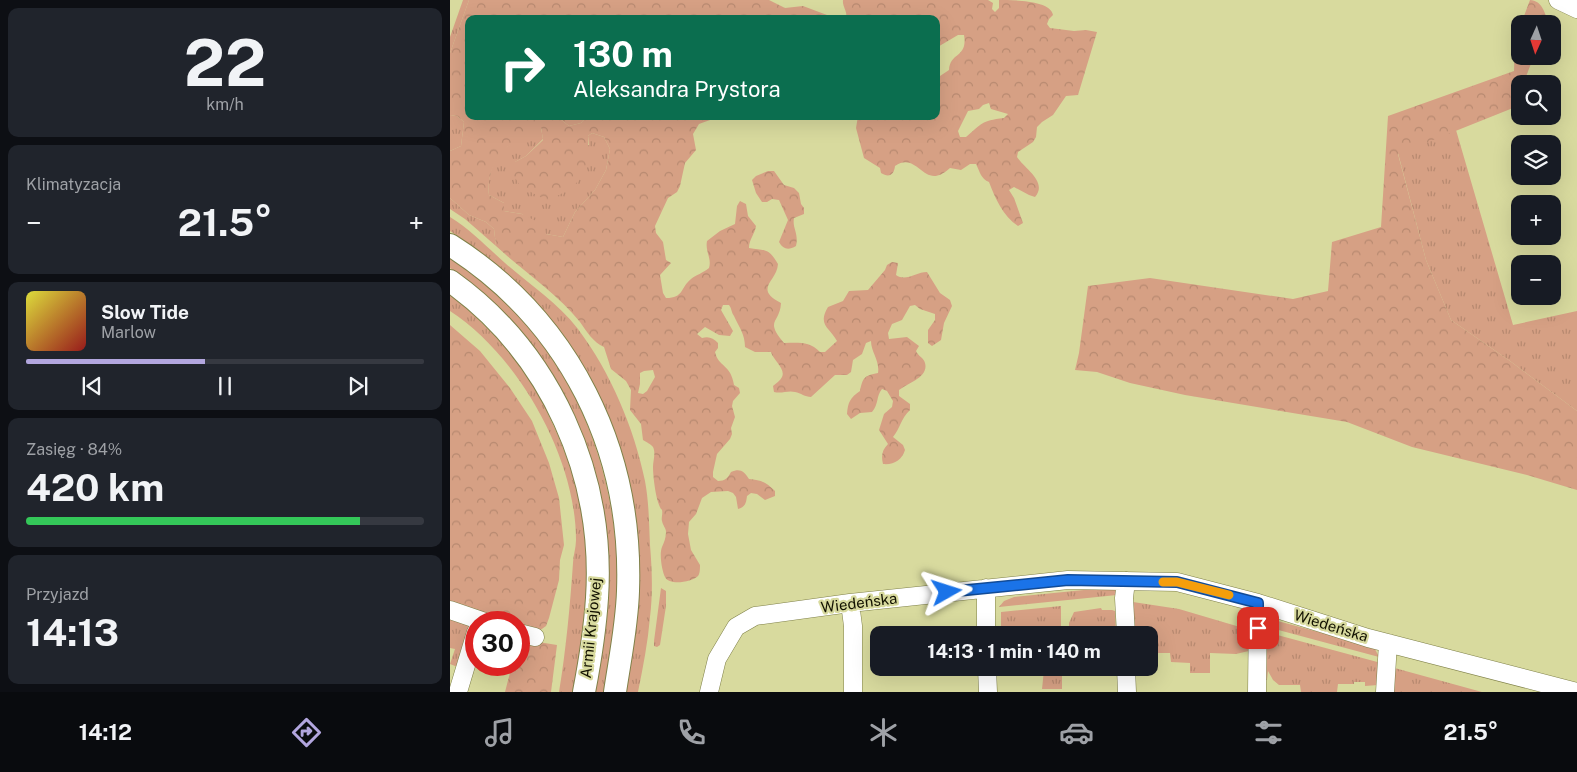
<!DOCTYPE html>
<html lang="pl">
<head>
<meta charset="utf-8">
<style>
  body { margin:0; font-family:"Public Sans",sans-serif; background:#20242c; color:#f1f3f6; height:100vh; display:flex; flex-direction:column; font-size:19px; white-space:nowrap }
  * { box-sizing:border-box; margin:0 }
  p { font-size:16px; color:#9ea1a6 }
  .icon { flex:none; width:28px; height:28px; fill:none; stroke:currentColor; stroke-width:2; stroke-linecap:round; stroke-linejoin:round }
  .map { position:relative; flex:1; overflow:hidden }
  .panel { display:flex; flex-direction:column; gap:8px; padding:8px; background:#0d0f14; width:450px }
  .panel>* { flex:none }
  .guide { position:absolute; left:15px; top:15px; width:475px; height:105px; border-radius:10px; box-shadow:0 5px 20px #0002; background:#0b6e4f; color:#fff; overflow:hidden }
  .needle { width:32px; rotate:183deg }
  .buttons { position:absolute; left:1061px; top:15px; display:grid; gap:10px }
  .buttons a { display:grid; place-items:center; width:50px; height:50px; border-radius:10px; background:#171b24; box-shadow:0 5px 20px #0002; font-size:25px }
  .speed { position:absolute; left:15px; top:611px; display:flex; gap:10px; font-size:25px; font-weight:700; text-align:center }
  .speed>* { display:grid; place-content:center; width:65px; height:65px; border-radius:50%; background:#171b24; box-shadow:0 5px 20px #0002; line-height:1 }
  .speed .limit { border:8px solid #d22; background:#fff; color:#111 }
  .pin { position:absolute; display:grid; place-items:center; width:42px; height:42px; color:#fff; margin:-21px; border-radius:10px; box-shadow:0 2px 8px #0006 }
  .me { position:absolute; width:55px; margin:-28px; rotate:84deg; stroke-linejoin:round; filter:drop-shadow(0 0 4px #0008) }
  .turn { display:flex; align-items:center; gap:18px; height:105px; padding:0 25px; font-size:22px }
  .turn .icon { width:65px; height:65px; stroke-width:2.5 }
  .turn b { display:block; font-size:35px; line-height:42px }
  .big { font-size:38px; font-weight:700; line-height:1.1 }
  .panel .widget { flex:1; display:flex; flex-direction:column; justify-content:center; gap:8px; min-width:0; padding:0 18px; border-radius:10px; background:#20242c }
  .panel .dial { align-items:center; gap:0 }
  .dial b { font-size:65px; line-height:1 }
  .song { display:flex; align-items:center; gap:15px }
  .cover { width:60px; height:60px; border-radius:8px; background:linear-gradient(135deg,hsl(60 70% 55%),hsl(0 70% 35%)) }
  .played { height:5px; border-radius:2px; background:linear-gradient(90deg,#b2a6de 45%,#363941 45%) }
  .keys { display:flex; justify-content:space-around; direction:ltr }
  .heat { display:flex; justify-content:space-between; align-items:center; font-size:28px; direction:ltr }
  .charge { height:8px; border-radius:4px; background:linear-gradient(90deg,#34c759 84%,#363941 0) }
  .trip { position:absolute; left:420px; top:626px; width:288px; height:50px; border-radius:10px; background:#171b24; box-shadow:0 5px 20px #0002; font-weight:700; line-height:50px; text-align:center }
  .tabs { display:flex; height:80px; justify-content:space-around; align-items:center; background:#090b0e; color:#9ea1a6 }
  .tabs .icon { width:35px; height:35px }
  .tabs .current { color:#b2a6de }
  .tabs b { font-size:22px; color:#f1f3f6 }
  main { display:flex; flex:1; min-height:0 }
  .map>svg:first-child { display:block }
</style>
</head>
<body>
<main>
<section class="panel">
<div class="widget dial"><b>22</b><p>km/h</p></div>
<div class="widget"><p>Klimatyzacja</p>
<div class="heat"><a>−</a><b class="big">21.5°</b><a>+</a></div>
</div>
<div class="widget">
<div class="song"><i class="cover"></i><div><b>Slow Tide</b><p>Marlow</p></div></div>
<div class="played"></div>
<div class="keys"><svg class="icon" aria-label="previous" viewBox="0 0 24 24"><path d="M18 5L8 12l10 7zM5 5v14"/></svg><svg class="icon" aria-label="pause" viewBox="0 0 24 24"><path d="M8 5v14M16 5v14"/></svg><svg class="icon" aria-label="next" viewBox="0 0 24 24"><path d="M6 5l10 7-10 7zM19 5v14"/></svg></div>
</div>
<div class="widget"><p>Zasięg · 84%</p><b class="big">420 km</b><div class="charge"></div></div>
<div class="widget"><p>Przyjazd</p><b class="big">14:13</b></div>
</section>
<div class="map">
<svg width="1127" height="692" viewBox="0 0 1127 692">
  <defs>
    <pattern id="grass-tufts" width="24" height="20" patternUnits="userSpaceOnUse" patternTransform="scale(1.25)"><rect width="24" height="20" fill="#d6a084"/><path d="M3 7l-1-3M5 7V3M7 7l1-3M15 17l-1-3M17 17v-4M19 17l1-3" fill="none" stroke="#b78970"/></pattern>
    <pattern id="forest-crowns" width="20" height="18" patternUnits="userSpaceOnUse" patternTransform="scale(1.25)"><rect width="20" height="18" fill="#d6a084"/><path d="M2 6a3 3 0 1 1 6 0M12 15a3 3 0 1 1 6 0" fill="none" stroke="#b78970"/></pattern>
  </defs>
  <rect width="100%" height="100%" fill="#d8da9e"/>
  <!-- grass -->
  <path fill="url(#grass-tufts)" d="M 13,0 L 19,0 L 0,53 L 0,37 Z
    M 0,115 L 7,116 L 14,122 L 11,146 L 0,151 Z
    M 83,116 L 137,116 L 131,123 L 119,126 L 109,118 L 91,128 L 93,139 L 76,156 L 65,162 L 139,145 L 138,136 L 142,133 L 154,137 L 160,149 L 156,170 L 145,190 L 125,212 L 113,237 L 96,234 L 72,214 L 54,211 L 54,203 L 39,195 C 37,179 42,159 55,148 C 62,143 70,142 75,135 C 79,130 81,123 84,117 Z
    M 1006,130 L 1063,325 L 1127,311 L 1127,411 L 1060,361 L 1001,320 L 976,260 L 948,153 Z
    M 0,198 L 19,215 L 36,222 L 44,229 L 46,246 L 15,219 L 0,209 Z
    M 0,217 C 21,230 37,247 55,263 C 81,286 106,301 128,329 C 161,373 184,428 195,481 C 199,502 199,524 200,545 C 202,569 203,593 200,617 C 198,642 193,667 188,692 L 172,692 C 175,648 177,604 179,559 C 180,540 184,518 182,499 C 181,481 173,461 168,444 C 137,350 82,285 0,231 Z
    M 0,257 C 36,283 73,314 98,351 C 149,426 173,519 166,610 C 163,637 159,665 154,692 L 145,692 C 151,656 159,620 159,583 C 159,450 107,346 0,268 Z
    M 0,294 C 32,321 62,351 85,386 C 90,395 94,405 98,414 C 123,464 138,518 137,575 C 136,614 130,653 124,692 L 109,692 C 116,650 120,606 123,563 C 123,556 126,548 126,540 C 126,458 69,356 0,311 Z
    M 664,587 L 667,590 L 667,595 L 549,607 L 554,601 L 564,597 Z
    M 211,588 L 216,591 L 216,606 L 210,645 L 207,647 L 204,646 L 204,641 Z
    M 683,602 L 729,609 L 800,630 L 803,650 L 786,654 L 760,653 L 760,673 L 740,673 L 740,663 L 721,662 L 720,653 L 699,653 L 699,635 L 682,635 Z
    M 611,606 L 611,635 L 551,635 L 551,612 Z
    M 651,608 L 652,610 L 662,610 L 665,611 L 666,635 L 619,635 L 619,623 L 624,612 Z
    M 0,616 L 23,627 L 10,668 L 0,664 L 5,649 L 0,648 Z
    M 824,620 L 924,647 L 929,657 L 817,627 L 821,621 Z
    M 813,631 L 931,663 L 928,685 L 915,686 L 915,682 L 904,682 L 904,684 L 888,684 L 887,692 L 851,692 L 850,685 L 829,685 L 823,680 L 818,671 L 817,680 L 813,680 Z
    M 941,667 L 1032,692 L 940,692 Z
    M 594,670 L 612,671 L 612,689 L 592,689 Z"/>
  <!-- forest -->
  <path fill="url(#forest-crowns)" fill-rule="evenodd" d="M 19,0 L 319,0 L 335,8 L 353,6 L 377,15 L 377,19 L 19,19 L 19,116 L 84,117 C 84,128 76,137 67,143 C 63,145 59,145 56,148 C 43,159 37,179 39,195 L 54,203 L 54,211 L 72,214 L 94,225 L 96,234 L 113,237 L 125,212 L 145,190 L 156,170 L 160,149 L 154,137 L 142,133 L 138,136 C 139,150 138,170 128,181 C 121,190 108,195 98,201 L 71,187 L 60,170 L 65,162 L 76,156 L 93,140 L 91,127 L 103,117 L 109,118 L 119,126 L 131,123 L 137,116 L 263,116 L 260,120 L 249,124 L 243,134 L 246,150 L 235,163 L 230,186 L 227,192 L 218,198 L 205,226 L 206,233 L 213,242 L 216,260 L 221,263 L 210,275 L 213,293 L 216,298 C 234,298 230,288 241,279 C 246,275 253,273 259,268 C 262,258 255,252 257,241 L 270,231 L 285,224 L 287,206 L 290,201 L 296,204 L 298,216 L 306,226 C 305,234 299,239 299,248 C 315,251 318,247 328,264 C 327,282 303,288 331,303 C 330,324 314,319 334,343 C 349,343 359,341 370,352 L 375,352 L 387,341 C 380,328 367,325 378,307 L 393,301 L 399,291 L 418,290 L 435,270 L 437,265 L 442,262 L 448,263 L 446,275 C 456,282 466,272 477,272 L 490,293 L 500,300 L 502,306 L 494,323 L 491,340 L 482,346 L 478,343 L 478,330 L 485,320 L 485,314 L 470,309 L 465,305 L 460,306 L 452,320 L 442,324 L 438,333 L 439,339 L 457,337 L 469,346 L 466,351 C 468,356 474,358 475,363 C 479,377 458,383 449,390 L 449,396 L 460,404 L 460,410 C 451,418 450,429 443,437 L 453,445 L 455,450 C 452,460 444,465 433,464 C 431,456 432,450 438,444 L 429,430 L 434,414 L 442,407 L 443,401 L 437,391 L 432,389 C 426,396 429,404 422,412 L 410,413 L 401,419 L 397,414 C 398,402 400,398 410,391 C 413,377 414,376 428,373 C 430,361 421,352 421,341 L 416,343 L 412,354 L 403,360 L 401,372 L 397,375 L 385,375 L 361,397 C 355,397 351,393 345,392 C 338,390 332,394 324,392 L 323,386 C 326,383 330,381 332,377 C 336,369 323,360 321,352 L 305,352 L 295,347 C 295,334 289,327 284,316 C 281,312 282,309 279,305 L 273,305 L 271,310 L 283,331 L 280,336 L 269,335 L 255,327 L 247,334 L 252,338 C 259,336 263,338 268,343 L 268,348 L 265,352 C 268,367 281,364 284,385 L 289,388 L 290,393 L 283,401 L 282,406 L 285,417 L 281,428 L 282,434 L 280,439 L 267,454 L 263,472 L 263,477 L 268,481 C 275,481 278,478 281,472 C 290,468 294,471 299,479 C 311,480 316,482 325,491 L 325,496 L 315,500 L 307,494 L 301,493 L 297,496 C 296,504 295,507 288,509 L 286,497 L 283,493 L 278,491 L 261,492 L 252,498 L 246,514 L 239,522 L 238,534 L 241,550 L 250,565 C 250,568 250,574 248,576 C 242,582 219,586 215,577 C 212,571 209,554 212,547 C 214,542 216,538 216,532 C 216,528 213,526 212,521 C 211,518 213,514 212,510 C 206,504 203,476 203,467 C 203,461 206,453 203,447 C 201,444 196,442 193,440 L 191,424 L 180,410 L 181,390 L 176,381 L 161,369 L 154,347 C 143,342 137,332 130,322 C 106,292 74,272 46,246 L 44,229 L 36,222 L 19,215 L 0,198 L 0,151 L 11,146 L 14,122 L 7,116 L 0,115 L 0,53 ZM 203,370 L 205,377 L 197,391 L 193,394 L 188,393 L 190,384 L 190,373 L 194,371 Z
    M 393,0 L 538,0 L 543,3 L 542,9 L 545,12 L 549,8 L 549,0 C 563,0 601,0 603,15 L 599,19 L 597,24 L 600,28 L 624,31 L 636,30 L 647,32 L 628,95 L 616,96 L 603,115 L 592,122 L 587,127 L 586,137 L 583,142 L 568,152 L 567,157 C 575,169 598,182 585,197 L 579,195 L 564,187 L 559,190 L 564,198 L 573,223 L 568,226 C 553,216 545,198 539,182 C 531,179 530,172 526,164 L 520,164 L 511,170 L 500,168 C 473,193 469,150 445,166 C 444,175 439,178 431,173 L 430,168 L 414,158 L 406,128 L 408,116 L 486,116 L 486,87 L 490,83 L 490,76 L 499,70 C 500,52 518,58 514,35 L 508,35 L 486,48 L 486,19 L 396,19 C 398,11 392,7 393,0 ZM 539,103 L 541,109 L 558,114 L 554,118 C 530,121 533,123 516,137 L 510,137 L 508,131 L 518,111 L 529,109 L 533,105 Z
    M 1080,0 C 1092,1 1094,11 1098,21 L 1097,24 L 1071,24 Z
    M 1070,26 L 1070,56 L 1084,56 L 1073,84 L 1070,84 L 1070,91 L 1063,108 L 948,154 L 976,260 L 1001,320 L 1060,361 L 1127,411 L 1127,490 L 1077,475 L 962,447 L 897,422 L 735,395 L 680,383 L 647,372 L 625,370 L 629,353 L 638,286 L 700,278 L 843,299 L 878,291 L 882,242 L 931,227 L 938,116 L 1064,71 L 1065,39 Z
    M 318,171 L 324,171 L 334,185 L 344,188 L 349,193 L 351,204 L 354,208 L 354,214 L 344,218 C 342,228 349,233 346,246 C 338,251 333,249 329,242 L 338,220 L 329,200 L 322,199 L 317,202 L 312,202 L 306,193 L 302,180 L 306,176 Z
    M 0,325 L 30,351 L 60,388 L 82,421 L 99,463 L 109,498 L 114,545 L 110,560 L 109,580 L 99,618 L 96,626 L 89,631 L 69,627 L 69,622 C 42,622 25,614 0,604 Z
    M 70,639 L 107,645 L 101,692 L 55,692 L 62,665 L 69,665 Z"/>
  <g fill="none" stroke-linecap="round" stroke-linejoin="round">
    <!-- minor casing -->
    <g stroke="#7f8048" stroke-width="19">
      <path id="minor" d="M 1108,0 L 1127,9
        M 536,588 L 536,635
        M 400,603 L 403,626 L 403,692
        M 0,610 L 35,622
        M 69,633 L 85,637
        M 676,635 L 674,598 L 676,581
        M 537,668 L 538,692
        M 676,668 L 677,692
        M 8,692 L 26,632
        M 259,692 L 267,659 L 286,627 L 305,616 L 400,603 L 618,580 L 727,582 L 808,603 L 918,638 L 1127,692
        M 807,692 L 808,603
        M 935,692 L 938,643"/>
    </g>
    <!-- major casing -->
    <g stroke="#7f8048" stroke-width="24">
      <path id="major" d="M 0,245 C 120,321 183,450 178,591 C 177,625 170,658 165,692
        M 0,281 C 101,353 155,475 147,598 C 145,629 140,661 134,692"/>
    </g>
    <!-- minor -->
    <use href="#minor" stroke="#fff" stroke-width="18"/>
    <!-- major -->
    <use href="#major" stroke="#fff" stroke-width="22"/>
  </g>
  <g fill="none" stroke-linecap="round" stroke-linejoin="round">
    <!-- route casing -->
    <g stroke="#114b97" stroke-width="12">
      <path id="route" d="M 497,592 L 618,580 L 727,582 L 808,603 L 808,628"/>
    </g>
    <!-- route -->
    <use href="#route" stroke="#1a73e8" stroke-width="9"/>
    <!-- slow -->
    <path stroke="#f59e0b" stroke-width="9" d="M 713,582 L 727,582 L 779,595"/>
  </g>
  <g text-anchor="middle" stroke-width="4.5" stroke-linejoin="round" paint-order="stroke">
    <!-- street labels -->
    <g font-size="15" fill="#121100" stroke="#d8da9e">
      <text transform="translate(409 603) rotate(-7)" y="5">Wiedeńska</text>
      <text transform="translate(881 626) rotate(17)" y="5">Wiedeńska</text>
      <text transform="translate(141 628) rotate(-84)" y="5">Armii Krajowej</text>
    </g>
  </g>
</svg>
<div class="buttons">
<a><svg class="needle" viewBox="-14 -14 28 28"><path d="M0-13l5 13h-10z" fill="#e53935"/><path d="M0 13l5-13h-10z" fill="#9ea1a6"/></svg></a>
<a><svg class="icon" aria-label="search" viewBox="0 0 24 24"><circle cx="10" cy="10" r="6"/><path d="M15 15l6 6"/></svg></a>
<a><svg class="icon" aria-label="layers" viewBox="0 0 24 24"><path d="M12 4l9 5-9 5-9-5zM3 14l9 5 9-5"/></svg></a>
<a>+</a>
<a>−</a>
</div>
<div class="speed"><div class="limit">30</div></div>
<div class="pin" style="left:808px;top:628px;background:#d93025"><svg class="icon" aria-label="arrive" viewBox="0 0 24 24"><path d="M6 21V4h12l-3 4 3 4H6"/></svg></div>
<svg class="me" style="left:497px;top:592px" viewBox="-20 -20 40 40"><path d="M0-17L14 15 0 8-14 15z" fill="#1a73e8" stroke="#fff" stroke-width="4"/></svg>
<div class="trip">14:13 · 1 min · 140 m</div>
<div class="guide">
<div class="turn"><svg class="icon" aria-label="right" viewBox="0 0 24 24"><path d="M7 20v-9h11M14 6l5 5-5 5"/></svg><div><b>130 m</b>Aleksandra Prystora</div></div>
</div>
</div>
</main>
<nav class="tabs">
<b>14:12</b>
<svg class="icon current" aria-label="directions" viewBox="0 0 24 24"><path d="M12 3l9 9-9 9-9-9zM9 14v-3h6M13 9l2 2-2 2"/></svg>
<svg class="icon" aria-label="music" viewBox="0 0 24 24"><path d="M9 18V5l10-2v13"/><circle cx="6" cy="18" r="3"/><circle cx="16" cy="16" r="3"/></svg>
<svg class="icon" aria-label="phone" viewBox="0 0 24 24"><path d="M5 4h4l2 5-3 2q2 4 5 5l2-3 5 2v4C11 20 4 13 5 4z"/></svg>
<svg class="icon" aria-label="climate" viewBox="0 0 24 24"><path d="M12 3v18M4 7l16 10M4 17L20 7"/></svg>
<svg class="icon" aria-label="car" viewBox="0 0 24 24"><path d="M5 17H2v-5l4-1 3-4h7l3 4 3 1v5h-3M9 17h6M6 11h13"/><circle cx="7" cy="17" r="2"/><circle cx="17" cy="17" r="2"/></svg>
<svg class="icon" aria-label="filters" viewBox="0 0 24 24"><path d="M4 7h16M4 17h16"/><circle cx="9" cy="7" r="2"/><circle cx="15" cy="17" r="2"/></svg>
<b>21.5°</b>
</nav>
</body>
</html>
